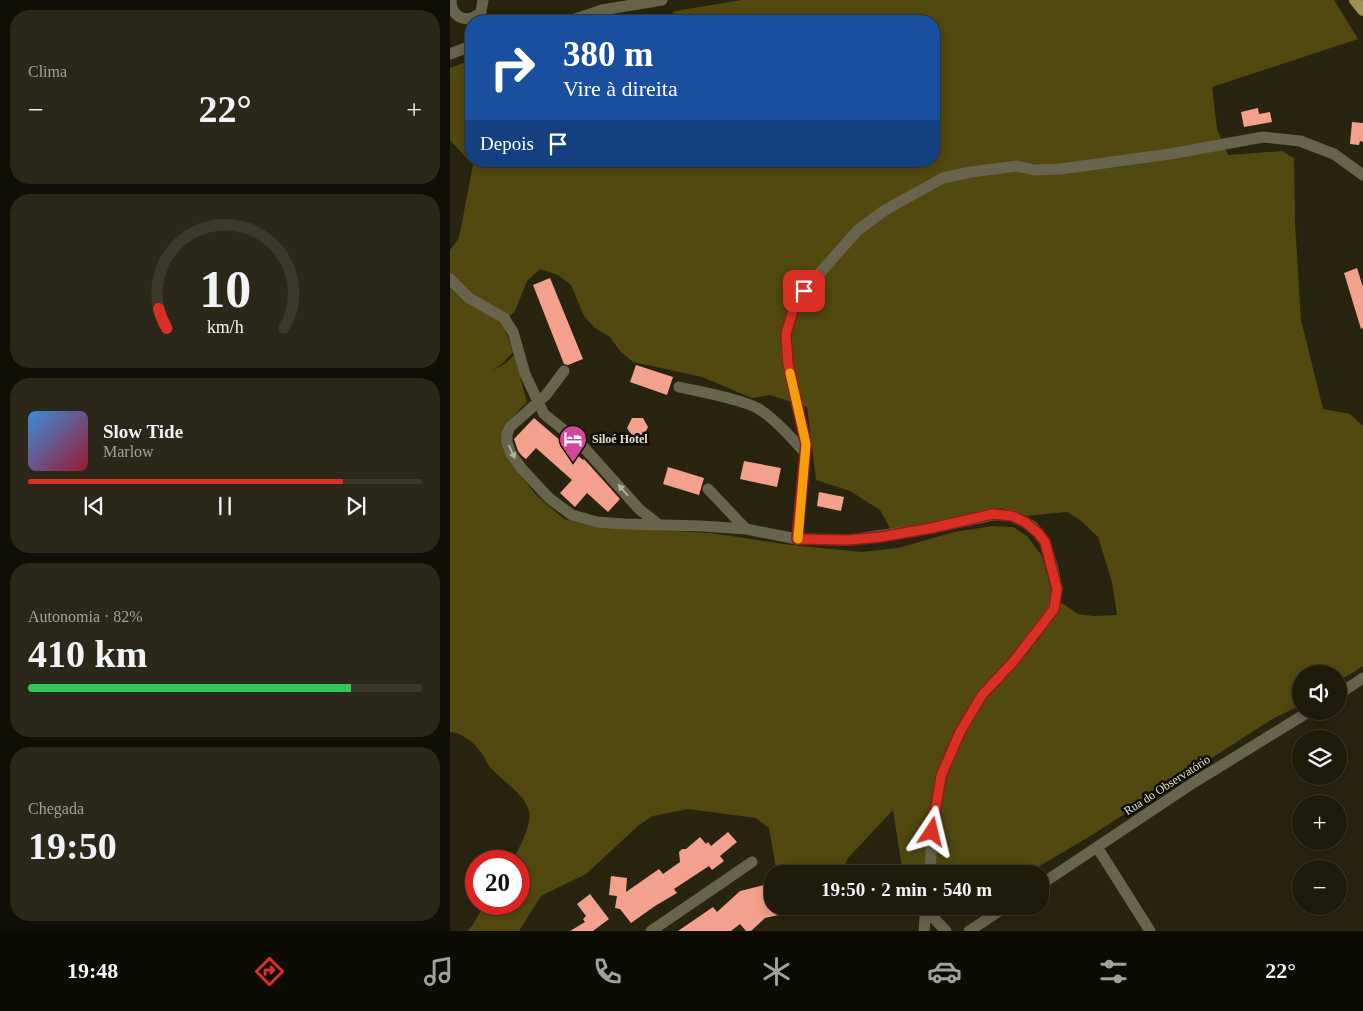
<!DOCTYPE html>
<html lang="pt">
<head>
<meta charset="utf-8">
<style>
  body { margin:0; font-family:"Times New Roman",serif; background:#2b2819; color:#f1f3f6; height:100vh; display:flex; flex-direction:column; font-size:19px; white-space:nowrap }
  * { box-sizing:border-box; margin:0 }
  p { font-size:16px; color:#a1a19d }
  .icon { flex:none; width:28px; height:28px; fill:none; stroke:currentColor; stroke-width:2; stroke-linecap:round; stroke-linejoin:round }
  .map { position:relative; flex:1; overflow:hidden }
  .sheet { display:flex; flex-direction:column; gap:10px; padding:10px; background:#100f06; width:450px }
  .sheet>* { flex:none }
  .banner { position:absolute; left:15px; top:15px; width:475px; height:152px; border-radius:20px; box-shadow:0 2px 12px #0003,0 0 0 1px #3c392c; background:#1a4fa0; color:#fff; overflow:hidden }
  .tools { position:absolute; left:842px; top:665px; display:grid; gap:10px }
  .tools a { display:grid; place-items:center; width:55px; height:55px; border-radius:50%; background:#1e1b0b; box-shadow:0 2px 12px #0003,0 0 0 1px #3c392c; font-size:25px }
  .speed { position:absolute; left:15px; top:850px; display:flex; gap:10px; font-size:25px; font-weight:700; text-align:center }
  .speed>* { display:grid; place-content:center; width:65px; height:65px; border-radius:50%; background:#1e1b0b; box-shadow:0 2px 12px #0003,0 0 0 1px #3c392c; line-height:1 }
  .speed .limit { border:8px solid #d22; background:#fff; color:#111 }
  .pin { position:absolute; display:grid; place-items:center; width:42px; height:42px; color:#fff; margin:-21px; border-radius:10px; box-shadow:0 2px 8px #0006 }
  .me { position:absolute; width:55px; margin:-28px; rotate:10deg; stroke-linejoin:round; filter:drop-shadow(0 0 4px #0008) }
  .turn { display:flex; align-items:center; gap:18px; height:105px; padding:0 15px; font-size:22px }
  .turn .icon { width:65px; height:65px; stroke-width:2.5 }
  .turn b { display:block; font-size:35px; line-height:42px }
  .then { display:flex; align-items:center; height:48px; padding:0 15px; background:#0003; gap:10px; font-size:19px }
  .big { font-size:38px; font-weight:700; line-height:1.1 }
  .sheet .card { flex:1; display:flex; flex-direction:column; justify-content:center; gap:8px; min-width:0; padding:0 18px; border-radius:20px; background:#2b2819 }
  .sheet .dial { align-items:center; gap:0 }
  .dial svg { height:130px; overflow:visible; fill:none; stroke:#3c392c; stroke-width:7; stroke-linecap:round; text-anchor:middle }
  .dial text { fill:#f1f3f6; stroke:none }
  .song { display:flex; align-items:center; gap:15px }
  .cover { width:60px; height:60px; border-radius:8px; background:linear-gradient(135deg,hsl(210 70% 55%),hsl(350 70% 35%)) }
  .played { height:5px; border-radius:2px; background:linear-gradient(90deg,#d93025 80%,#3c392c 80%) }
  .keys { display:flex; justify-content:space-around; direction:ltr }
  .heat { display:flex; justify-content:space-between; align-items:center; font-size:28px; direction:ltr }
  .charge { height:8px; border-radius:4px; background:linear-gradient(90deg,#34c759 82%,#3c392c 0) }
  .trip { position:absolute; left:314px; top:865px; width:285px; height:50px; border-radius:20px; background:#1e1b0b; box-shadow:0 2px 12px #0003,0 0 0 1px #3c392c; font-weight:700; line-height:50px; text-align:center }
  .tab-bar { display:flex; height:80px; justify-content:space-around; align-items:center; background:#0c0b04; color:#a1a19d }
  .tab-bar .icon { width:35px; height:35px }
  .tab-bar .selected { color:#d93025 }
  .tab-bar b { font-size:22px; color:#f1f3f6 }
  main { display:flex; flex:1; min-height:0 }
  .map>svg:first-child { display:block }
</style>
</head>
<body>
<main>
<section class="sheet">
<div class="card"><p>Clima</p>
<div class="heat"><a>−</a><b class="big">22°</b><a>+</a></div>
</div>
<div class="card dial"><svg viewBox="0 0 100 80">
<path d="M14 69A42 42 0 1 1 86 69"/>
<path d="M14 69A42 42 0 0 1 9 57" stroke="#d93025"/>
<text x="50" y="56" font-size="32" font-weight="700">10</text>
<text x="50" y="72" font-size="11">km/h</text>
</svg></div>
<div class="card">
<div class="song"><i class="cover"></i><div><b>Slow Tide</b><p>Marlow</p></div></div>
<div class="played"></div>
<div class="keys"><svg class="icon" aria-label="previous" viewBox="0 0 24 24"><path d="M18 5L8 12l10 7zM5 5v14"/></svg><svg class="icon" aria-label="pause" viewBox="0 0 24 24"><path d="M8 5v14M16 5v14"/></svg><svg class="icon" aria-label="next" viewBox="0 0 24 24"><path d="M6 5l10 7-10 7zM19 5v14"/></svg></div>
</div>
<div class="card"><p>Autonomia · 82%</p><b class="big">410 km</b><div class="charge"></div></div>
<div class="card"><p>Chegada</p><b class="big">19:50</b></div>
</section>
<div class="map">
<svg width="913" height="931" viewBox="0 0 913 931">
  <rect width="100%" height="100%" fill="#28240f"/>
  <!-- green -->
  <path fill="#524911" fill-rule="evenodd" d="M 292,0 L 884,0 L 908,39 L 762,87 L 767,129 L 778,155 L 832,151 L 844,158 L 845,224 L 851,320 L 873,409 L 900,414 L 913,426 L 913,666 L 889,681 L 889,674 L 851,674 L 851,707 L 845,708 L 824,718 L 642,835 L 576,874 L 453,874 L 443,810 L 398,858 L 390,874 L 327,874 L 319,828 L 306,818 L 238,809 L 203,816 L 189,825 L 136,874 L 91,896 L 69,931 L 17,931 L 22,926 L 35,904 L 69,904 L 69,861 L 62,861 C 68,850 83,824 79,811 C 73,792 53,782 41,768 C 37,765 36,759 33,755 C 27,745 12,732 0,732 L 0,250 L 9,238 L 23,165 L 0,140 L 0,68 L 21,60 L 21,161 L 484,161 L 484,21 L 216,21 L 225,11 ZM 90,269 L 108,275 L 121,285 L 134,316 L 145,328 L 160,337 L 170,351 L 183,362 L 252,377 L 302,398 L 320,395 L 357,407 L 366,480 L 400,491 L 430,510 L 441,530 L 517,517 L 551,508 L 575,516 L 617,512 L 630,520 L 648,537 L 662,582 L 667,615 L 644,616 L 628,614 L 603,597 L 592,556 L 577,536 L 563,527 L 543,526 L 504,532 L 448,548 L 412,552 L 341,545 L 261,533 L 145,527 L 114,519 L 86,495 L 60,462 L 52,442 L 54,426 L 77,402 L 64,355 L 56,363 L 42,371 L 54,362 L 63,352 L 53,323 L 65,311 L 77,281 Z"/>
  <!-- building -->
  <path fill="#f3a08d" d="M 808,108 L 809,114 L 820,112 L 822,122 L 794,127 L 791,112 Z
    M 902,122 L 913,123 L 913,142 L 910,141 L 909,145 L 900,144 Z
    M 907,268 L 913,287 L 913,328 L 911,329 L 894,273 Z
    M 100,278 L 133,359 L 118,365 L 114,364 L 83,285 Z
    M 186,365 L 223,377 L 217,395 L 180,382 Z
    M 84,418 L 133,460 L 134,459 L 170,499 L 158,512 L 137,493 L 125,507 L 110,493 L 122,480 L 86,448 L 76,459 L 72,456 L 68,451 L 64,439 Z
    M 182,418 L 193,418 L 198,427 L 193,437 L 183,437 L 177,428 Z
    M 294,461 L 331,468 L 327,487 L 290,479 Z
    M 218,467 L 254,478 L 249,495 L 213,484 Z
    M 369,492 L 394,497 L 391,511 L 367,506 Z
    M 278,832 L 287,842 L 270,856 L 274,861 L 262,870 L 259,866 L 224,889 L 227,893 L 205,906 L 181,923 L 170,909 L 165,908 L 167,896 L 159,895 L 161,876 L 177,878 L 176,892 L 209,869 L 213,874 L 230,862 L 229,852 L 232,849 L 236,849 L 250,837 L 256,844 L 258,842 L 261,846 Z
    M 322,883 L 322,906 L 335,906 L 333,914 L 315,918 L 301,931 L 296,931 L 290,924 L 281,931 L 228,931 L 263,907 L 267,912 L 290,891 Z
    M 140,894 L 159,919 L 143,931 L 120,931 L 135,922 L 133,919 L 136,916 L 127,904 Z"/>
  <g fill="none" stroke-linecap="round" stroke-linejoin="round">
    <!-- minor -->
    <path stroke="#68644d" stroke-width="11" d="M 1,0 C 1,18 18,25 31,12 L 33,0
      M 119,21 L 152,10 L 212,0
      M 0,54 L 21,46
      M 0,279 L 19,298 L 54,318 L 63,332 L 75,374 L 94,414 L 130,443 L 189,509 L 208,524
      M 114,371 L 96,395 L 60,427 L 57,434 L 57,442 L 61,454 L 72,469 L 99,498 L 122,515 L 147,522 L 174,524 L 251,526 L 296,529 L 347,539 L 399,540 L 482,528 L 543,515 L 562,515 L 582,526 L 588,533 L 595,542 L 603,569 L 607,589 L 603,609 L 563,662 L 532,695 L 510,732 L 491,777 L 482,832 L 480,874
      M 229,387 C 250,392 292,399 309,409 C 325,419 343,439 355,453
      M 258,489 L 296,529
      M 347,539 L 356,444 L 338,364 L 336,334 L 343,310 L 354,291 L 407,231 L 435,210 L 493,178 L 521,172 L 567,166 L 585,170 L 610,169 L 720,154 L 813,137 L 850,141 L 884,154 L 913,175
      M 889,694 L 913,678
      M 647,847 L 700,931
      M 590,885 L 743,783 L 860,711
      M 476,910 L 496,931
      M 201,931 L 302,862
      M 474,931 L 476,906
      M 519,931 L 557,906"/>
    <!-- major -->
    <path stroke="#9f9059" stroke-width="12" d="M 905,0 L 913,10"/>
  </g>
  <!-- one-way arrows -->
  <defs><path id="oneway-solid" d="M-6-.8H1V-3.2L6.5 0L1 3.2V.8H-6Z" transform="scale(1.25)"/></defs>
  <g fill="#b2b09f">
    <use href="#oneway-solid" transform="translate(62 452) rotate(64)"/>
    <use href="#oneway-solid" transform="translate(173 490) rotate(-131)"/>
  </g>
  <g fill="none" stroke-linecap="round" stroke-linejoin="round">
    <!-- route casing -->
    <g stroke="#8d1f18" stroke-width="12">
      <path id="route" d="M 354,291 L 343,310 L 336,334 L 338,364 L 356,444 L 347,539 L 399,540 L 430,537 L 482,528 L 543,514 L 562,516 L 575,522 L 588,533 L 595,542 L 607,589 L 604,609 L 563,662 L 532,695 L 510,732 L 491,776 L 482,832"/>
    </g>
    <!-- route -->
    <use href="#route" stroke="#d93025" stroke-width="9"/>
    <!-- slow -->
    <path stroke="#f59e0b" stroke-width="9" d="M 340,373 L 356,444 L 348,539"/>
  </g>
  <!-- icons -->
  <defs>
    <g id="hotel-pin" transform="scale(1.4375)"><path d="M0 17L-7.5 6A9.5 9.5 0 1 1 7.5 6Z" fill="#d1479c" stroke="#0f0d05"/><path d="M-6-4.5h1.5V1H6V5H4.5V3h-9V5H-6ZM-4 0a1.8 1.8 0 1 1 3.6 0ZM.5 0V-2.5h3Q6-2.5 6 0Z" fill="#fff"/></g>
  </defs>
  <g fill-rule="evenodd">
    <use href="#hotel-pin" x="123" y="439"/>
  </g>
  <g text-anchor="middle" stroke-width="5" stroke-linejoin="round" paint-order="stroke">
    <!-- poi labels -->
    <g font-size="12" font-weight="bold" fill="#e4e2d5" stroke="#0f0d05" text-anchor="start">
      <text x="142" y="443">Siloé Hotel</text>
    </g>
    <!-- street labels -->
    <g font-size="12" fill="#e4e2d5" stroke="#0f0d05">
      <text transform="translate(717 785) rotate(-33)" y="4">Rua do Observatório</text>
    </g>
  </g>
</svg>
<div class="tools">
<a><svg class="icon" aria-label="sound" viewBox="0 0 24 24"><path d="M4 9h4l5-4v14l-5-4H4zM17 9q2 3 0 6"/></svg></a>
<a><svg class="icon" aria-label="layers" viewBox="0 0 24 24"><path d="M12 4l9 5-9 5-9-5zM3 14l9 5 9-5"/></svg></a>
<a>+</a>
<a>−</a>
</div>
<div class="speed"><div class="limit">20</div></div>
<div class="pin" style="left:354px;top:291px;background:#d93025"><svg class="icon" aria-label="arrive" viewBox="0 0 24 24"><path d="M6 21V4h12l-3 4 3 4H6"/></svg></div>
<svg class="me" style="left:482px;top:832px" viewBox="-20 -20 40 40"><path d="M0-17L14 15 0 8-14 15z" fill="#d93025" stroke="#fff" stroke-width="4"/></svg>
<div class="trip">19:50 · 2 min · 540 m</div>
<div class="banner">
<div class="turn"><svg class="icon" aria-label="right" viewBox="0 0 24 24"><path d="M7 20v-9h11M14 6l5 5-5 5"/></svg><div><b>380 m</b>Vire à direita</div></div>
<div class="then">Depois<svg class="icon" aria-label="arrive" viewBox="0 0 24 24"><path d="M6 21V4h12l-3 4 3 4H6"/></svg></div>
</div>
</div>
</main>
<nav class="tab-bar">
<b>19:48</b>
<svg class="icon selected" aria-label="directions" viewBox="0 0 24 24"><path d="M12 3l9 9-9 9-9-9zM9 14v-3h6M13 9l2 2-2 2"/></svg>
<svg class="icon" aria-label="music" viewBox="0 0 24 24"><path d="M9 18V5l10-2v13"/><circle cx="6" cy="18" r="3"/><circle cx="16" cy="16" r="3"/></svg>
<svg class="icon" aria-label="phone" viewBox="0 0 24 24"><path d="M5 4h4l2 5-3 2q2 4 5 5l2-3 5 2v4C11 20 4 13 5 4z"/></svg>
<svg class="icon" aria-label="climate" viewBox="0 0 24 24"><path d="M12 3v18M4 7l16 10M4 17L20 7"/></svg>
<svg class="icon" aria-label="car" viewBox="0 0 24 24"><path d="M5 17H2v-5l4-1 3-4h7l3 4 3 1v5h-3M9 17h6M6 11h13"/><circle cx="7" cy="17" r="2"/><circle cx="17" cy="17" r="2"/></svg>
<svg class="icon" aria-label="filters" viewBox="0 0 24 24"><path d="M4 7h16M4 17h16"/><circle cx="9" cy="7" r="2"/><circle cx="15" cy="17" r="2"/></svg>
<b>22°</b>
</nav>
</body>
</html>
